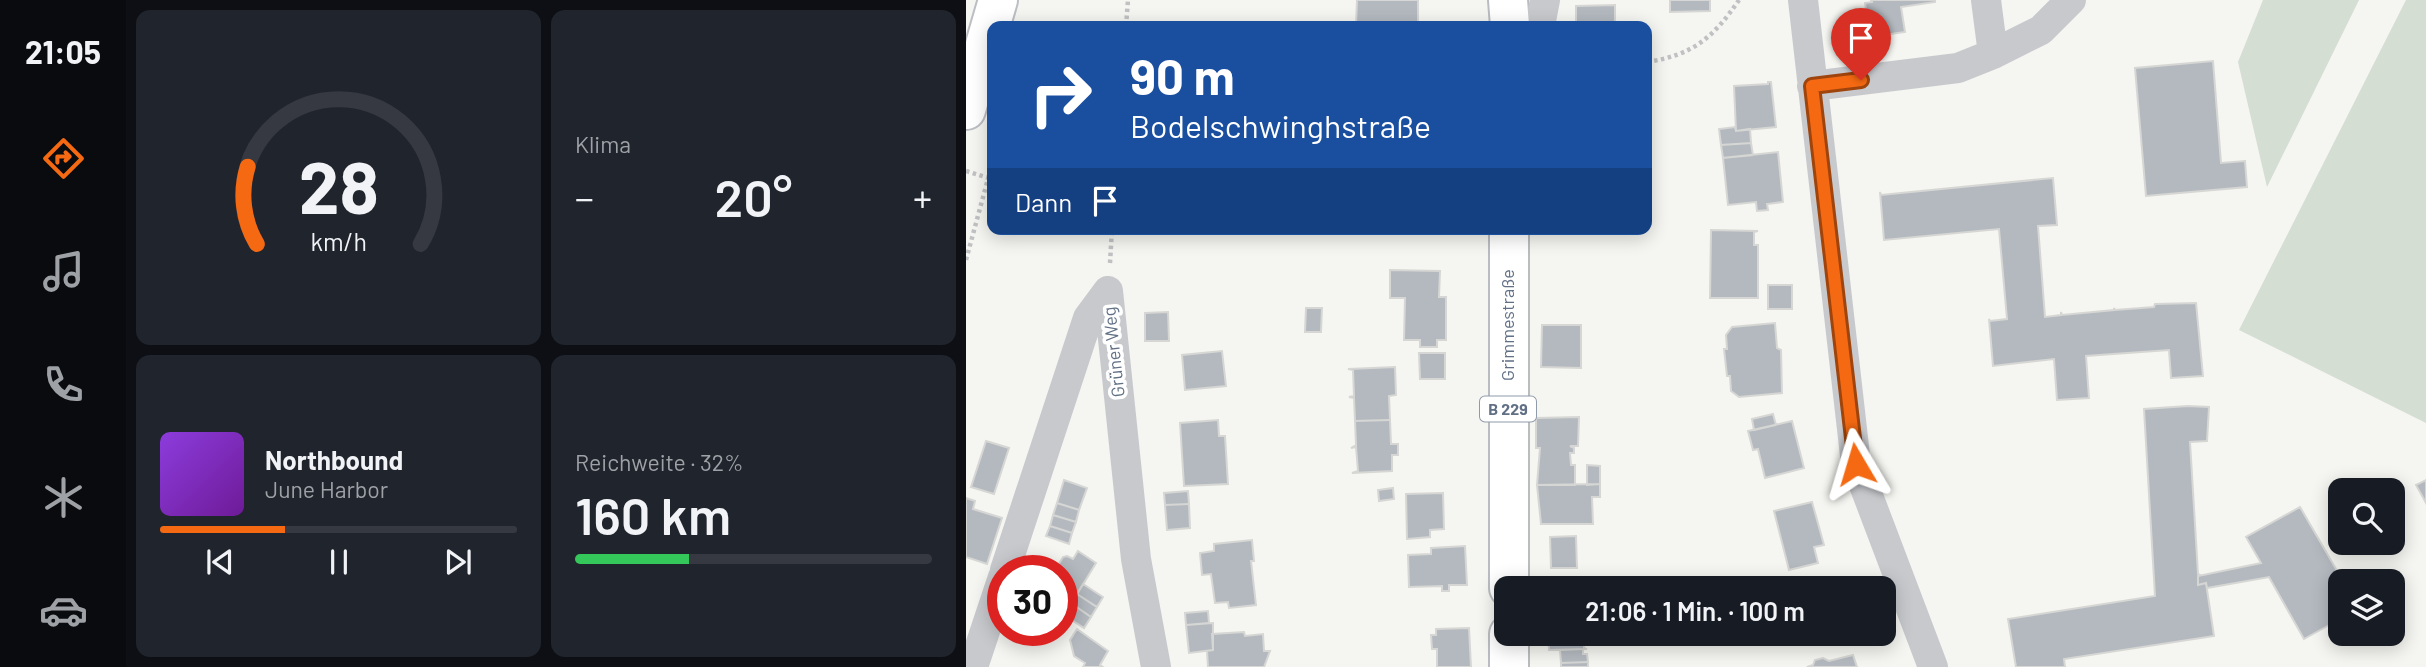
<!DOCTYPE html>
<html lang="de">
<head>
<meta charset="utf-8">
<style>
  body { margin:0; font-family:Barlow,sans-serif; background:#20242c; color:#f1f3f6; height:100vh; display:flex; flex-direction:column; font-size:26px; white-space:nowrap }
  * { box-sizing:border-box; margin:0 }
  p { font-size:23px; color:#9ea1a6 }
  .icon { flex:none; width:38px; height:38px; fill:none; stroke:currentColor; stroke-width:2; stroke-linecap:round; stroke-linejoin:round }
  .map { position:relative; flex:1; overflow:hidden }
  .panel { display:flex; flex-direction:column; gap:10px; padding:10px; background:#0d0f14; width:840px }
  .panel>* { flex:none }
  .guide { position:absolute; left:21px; top:21px; width:665px; height:214px; border-radius:14px; box-shadow:0 4px 18px #0003; background:#1a4fa0; color:#fff; overflow:hidden }
  .buttons { position:absolute; left:1362px; top:478px; display:grid; gap:14px }
  .buttons a { display:grid; place-items:center; width:77px; height:77px; border-radius:14px; background:#171b24; box-shadow:0 4px 18px #0003; font-size:35px }
  .speed { position:absolute; left:21px; top:555px; display:flex; gap:14px; font-size:35px; font-weight:700; text-align:center }
  .speed>* { display:grid; place-content:center; width:91px; height:91px; border-radius:50%; background:#171b24; box-shadow:0 4px 18px #0003; line-height:1 }
  .speed .limit { border:10px solid #d22; background:#fff; color:#111 }
  .pin { position:absolute; display:grid; place-items:center; width:60px; height:60px; color:#fff; margin:-72px -30px; border-radius:50% 50% 50% 0; rotate:-45deg; box-shadow:0 0 7px #0007 }
  .pin .icon { rotate:45deg }
  .me { position:absolute; width:77px; margin:-38px; rotate:353deg; stroke-linejoin:round; filter:drop-shadow(0 0 5px #0008) }
  .turn { display:flex; align-items:center; gap:24px; height:147px; padding:0 28px; font-size:32px }
  .turn .icon { width:91px; height:91px; stroke-width:2.5 }
  .turn b { display:block; font-size:49px; line-height:60px }
  .then { display:flex; align-items:center; height:66px; padding:0 28px; background:#0003; gap:14px; font-size:26px }
  .big { font-size:52px; font-weight:600; line-height:1.1 }
  .panel .tile { flex:1; display:flex; flex-direction:column; justify-content:center; gap:10px; min-width:0; padding:0 24px; border-radius:14px; background:#20242c }
  .panel .dial { align-items:center; gap:0 }
  .dial svg { height:182px; overflow:visible; fill:none; stroke:#363941; stroke-width:7; stroke-linecap:round; text-anchor:middle }
  .dial text { fill:#f1f3f6; stroke:none }
  .song { display:flex; align-items:center; gap:21px }
  .cover { width:84px; height:84px; border-radius:10px; background:linear-gradient(135deg,hsl(270 70% 55%),hsl(280 70% 35%)) }
  .played { height:7px; border-radius:4px; background:linear-gradient(90deg,#f46912 35%,#363941 35%) }
  .keys { display:flex; justify-content:space-around; direction:ltr }
  .heat { display:flex; justify-content:space-between; align-items:center; font-size:38px; direction:ltr }
  .charge { height:10px; border-radius:5px; background:linear-gradient(90deg,#34c759 32%,#363941 0) }
  .panel .tiles { flex:1; display:grid; gap:10px; grid-template-columns:repeat(2,1fr) }
  .trip { position:absolute; left:528px; top:576px; width:402px; height:70px; border-radius:14px; background:#171b24; box-shadow:0 4px 18px #0003; font-weight:600; line-height:70px; text-align:center }
  main { display:flex; flex:1; min-height:0 }
  .menu { display:flex; flex-direction:column; width:126px; justify-content:space-around; align-items:center; background:#090b0e; color:#9ea1a6 }
  .menu .icon { width:49px; height:49px }
  .menu .selected { color:#f46912 }
  .menu b { font-size:32px; color:#f1f3f6 }
  .map>svg:first-child { display:block }
</style>
</head>
<body>
<main>
<nav class="menu">
<b>21:05</b>
<svg class="icon selected" aria-label="directions" viewBox="0 0 24 24"><path d="M12 3l9 9-9 9-9-9zM9 14v-3h6M13 9l2 2-2 2"/></svg>
<svg class="icon" aria-label="music" viewBox="0 0 24 24"><path d="M9 18V5l10-2v13"/><circle cx="6" cy="18" r="3"/><circle cx="16" cy="16" r="3"/></svg>
<svg class="icon" aria-label="phone" viewBox="0 0 24 24"><path d="M5 4h4l2 5-3 2q2 4 5 5l2-3 5 2v4C11 20 4 13 5 4z"/></svg>
<svg class="icon" aria-label="climate" viewBox="0 0 24 24"><path d="M12 3v18M4 7l16 10M4 17L20 7"/></svg>
<svg class="icon" aria-label="car" viewBox="0 0 24 24"><path d="M5 17H2v-5l4-1 3-4h7l3 4 3 1v5h-3M9 17h6M6 11h13"/><circle cx="7" cy="17" r="2"/><circle cx="17" cy="17" r="2"/></svg>
</nav>
<section class="panel">
<div class="tiles">
<div class="tile dial"><svg viewBox="0 0 100 80">
<path d="M14 69A42 42 0 1 1 86 69"/>
<path d="M14 69A42 42 0 0 1 10 35" stroke="#f46912"/>
<text x="50" y="56" font-size="32" font-weight="700">28</text>
<text x="50" y="72" font-size="11">km/h</text>
</svg></div>
<div class="tile"><p>Klima</p>
<div class="heat"><a>−</a><b class="big">20°</b><a>+</a></div>
</div>
<div class="tile">
<div class="song"><i class="cover"></i><div><b>Northbound</b><p>June Harbor</p></div></div>
<div class="played"></div>
<div class="keys"><svg class="icon" aria-label="previous" viewBox="0 0 24 24"><path d="M18 5L8 12l10 7zM5 5v14"/></svg><svg class="icon" aria-label="pause" viewBox="0 0 24 24"><path d="M8 5v14M16 5v14"/></svg><svg class="icon" aria-label="next" viewBox="0 0 24 24"><path d="M6 5l10 7-10 7zM19 5v14"/></svg></div>
</div>
<div class="tile"><p>Reichweite · 32%</p><b class="big">160 km</b><div class="charge"></div></div>
</div>
</section>
<div class="map">
<svg width="1460" height="667" viewBox="0 0 1460 667">
  <rect width="100%" height="100%" fill="#f5f5f1"/>
  <!-- green -->
  <path fill="#d4ded2" d="M 1297,0 L 1393,0 L 1301,187 L 1272,62 Z
    M 1440,0 L 1460,0 L 1460,423 L 1273,330 Z"/>
  <!-- building -->
  <path fill="#b3b9bf" stroke="#d6d7d4" stroke-width="2" d="M 391,0 L 452,0 L 452,26 L 390,26 Z
    M 704,0 L 744,0 L 744,11 L 704,12 Z
    M 905,0 L 969,0 L 969,2 L 935,7 L 939,32 L 904,37 L 899,3 L 906,2 Z
    M 649,5 L 649,26 L 610,26 L 610,6 Z
    M 1247,61 L 1255,163 L 1279,161 L 1281,187 L 1180,196 L 1169,68 Z
    M 802,82 L 805,82 L 810,127 L 770,131 L 768,86 L 802,84 Z
    M 769,127 L 770,131 L 784,129 L 785,143 L 755,145 L 753,129 Z
    M 785,143 L 787,155 L 757,158 L 755,145 Z
    M 812,152 L 817,202 L 801,204 L 802,210 L 791,211 L 790,202 L 762,205 L 757,158 Z
    M 1087,178 L 1091,225 L 1072,226 L 1079,317 L 1095,315 L 1095,312 L 1096,315 L 1148,310 L 1148,308 L 1149,310 L 1188,307 L 1189,304 L 1230,303 L 1237,376 L 1205,378 L 1203,350 L 1120,356 L 1123,398 L 1091,400 L 1088,359 L 1027,366 L 1023,319 L 1024,321 L 1041,319 L 1033,229 L 918,240 L 914,192 L 915,195 Z
    M 745,230 L 792,231 L 788,232 L 788,245 L 792,245 L 792,298 L 744,298 Z
    M 424,270 L 474,271 L 473,297 L 480,297 L 480,340 L 471,340 L 471,347 L 454,347 L 454,340 L 438,340 L 439,298 L 424,298 Z
    M 802,285 L 826,285 L 826,309 L 802,309 Z
    M 340,308 L 356,308 L 355,332 L 339,332 Z
    M 202,312 L 203,341 L 179,341 L 179,313 Z
    M 809,323 L 811,348 L 815,350 L 816,393 L 773,397 L 765,391 L 764,376 L 761,376 L 758,349 L 761,349 L 760,335 L 766,327 Z
    M 576,325 L 615,325 L 615,368 L 575,367 Z
    M 256,351 L 260,386 L 219,390 L 216,355 Z
    M 453,353 L 479,353 L 479,379 L 454,379 Z
    M 429,367 L 430,395 L 423,396 L 424,420 L 389,421 L 388,398 L 383,397 L 388,396 L 387,370 L 382,369 Z
    M 1222,406 L 1243,407 L 1241,441 L 1224,442 L 1232,574 L 1234,575 L 1232,576 L 1232,585 L 1240,583 L 1248,636 L 1098,659 L 1099,667 L 1050,667 L 1042,619 L 1189,596 L 1178,409 Z
    M 807,414 L 810,425 L 788,430 L 786,419 Z
    M 613,417 L 612,446 L 604,446 L 608,448 L 608,453 L 604,453 L 605,465 L 609,465 L 609,485 L 571,485 L 574,448 L 570,448 L 570,418 Z
    M 252,420 L 253,436 L 259,436 L 262,484 L 218,486 L 214,423 Z
    M 424,420 L 425,444 L 432,444 L 432,455 L 426,455 L 426,471 L 386,473 L 392,471 L 390,447 L 385,448 L 390,445 L 389,421 Z
    M 826,421 L 838,468 L 799,478 L 792,449 L 787,450 L 782,431 Z
    M 20,441 L 43,448 L 28,494 L 5,487 Z
    M 621,465 L 634,466 L 634,484 L 621,485 Z
    M 98,480 L 121,488 L 113,510 L 91,503 Z
    M 1460,480 L 1460,503 L 1450,485 Z
    M 634,484 L 634,497 L 626,497 L 627,524 L 575,524 L 571,485 Z
    M 427,488 L 428,499 L 413,501 L 412,490 Z
    M 222,491 L 223,504 L 199,505 L 198,493 Z
    M 477,493 L 478,529 L 464,530 L 464,537 L 441,539 L 440,494 Z
    M 0,498 L 9,501 L 7,509 L 36,518 L 21,564 L 0,557 Z
    M 846,502 L 858,545 L 848,547 L 852,563 L 823,570 L 808,511 Z
    M 91,503 L 113,510 L 110,522 L 87,515 Z
    M 223,504 L 224,528 L 201,530 L 199,505 Z
    M 1334,507 L 1377,581 L 1374,581 L 1374,619 L 1338,639 L 1303,577 L 1241,588 L 1240,583 L 1232,585 L 1232,576 L 1295,563 L 1280,537 Z
    M 87,515 L 110,522 L 106,533 L 84,526 Z
    M 84,526 L 106,533 L 103,544 L 80,536 Z
    M 610,536 L 611,568 L 585,568 L 584,537 Z
    M 286,540 L 288,561 L 285,561 L 290,605 L 263,608 L 262,602 L 249,603 L 245,574 L 236,575 L 234,553 L 248,551 L 248,544 Z
    M 499,546 L 501,585 L 483,585 L 483,591 L 476,591 L 476,586 L 443,587 L 442,555 L 465,554 L 465,548 Z
    M 112,551 L 130,563 L 96,619 L 96,570 L 64,570 L 73,556 L 91,567 L 97,557 L 101,556 L 107,559 Z
    M 117,584 L 137,597 L 131,607 L 111,594 Z
    M 111,594 L 131,607 L 125,617 L 105,603 Z
    M 105,603 L 125,617 L 118,628 L 98,615 Z
    M 242,611 L 243,623 L 220,625 L 219,613 Z
    M 247,623 L 247,650 L 223,653 L 220,625 Z
    M 503,628 L 505,667 L 471,667 L 471,649 L 466,649 L 465,635 L 470,635 L 470,629 Z
    M 111,629 L 142,651 L 134,665 L 137,667 L 117,667 L 119,663 L 108,656 L 104,640 Z
    M 278,632 L 279,636 L 297,634 L 298,651 L 304,651 L 298,667 L 242,667 L 241,651 L 247,650 L 246,634 Z
    M 582,634 L 618,634 L 618,648 L 621,649 L 583,650 Z
    M 890,634 L 912,634 L 914,640 L 891,642 Z
    M 617,649 L 617,654 L 621,654 L 622,662 L 595,663 L 594,650 Z
    M 887,655 L 891,667 L 841,667 L 847,665 L 849,660 L 857,658 L 863,661 Z
    M 622,662 L 622,667 L 595,667 L 595,663 Z"/>
  <g fill="none" stroke-linecap="round" stroke-linejoin="round">
    <!-- secondary casing -->
    <g stroke="#bbbec3" stroke-width="42">
      <path id="secondary" d="M 0,110 L 32,0"/>
    </g>
    <!-- primary casing -->
    <g stroke="#b9bcc0" stroke-width="42">
      <path id="primary" d="M 542,0 L 544,26
        M 543,588 L 543,229
        M 543,634 L 543,667"/>
    </g>
    <!-- path -->
    <path stroke="#c0c1c3" stroke-width="4.5" stroke-dasharray="3.5 3.5" stroke-linecap="butt" d="M 160,26 L 162,0
      M 681,62 C 727,55 747,38 773,0
      M 0,171 L 23,178
      M 0,260 L 26,164
      M 144,263 L 146,229"/>
    <!-- minor -->
    <path stroke="#c7c9cd" stroke-width="30" d="M 837,0 L 890,464 L 967,667
      M 1020,0 L 1027,54
      M 574,26 L 579,0
      M 846,86 L 992,68 L 1027,54 L 1075,30 L 1105,0
      M 142,291 L 170,559 L 190,667
      M 39,570 L 122,318 L 142,291
      M 7,667 L 37,577"/>
    <!-- secondary -->
    <use href="#secondary" stroke="#fff" stroke-width="38"/>
    <!-- primary -->
    <use href="#primary" stroke="#fff" stroke-width="38"/>
  </g>
  <g fill="none" stroke-linecap="round" stroke-linejoin="round">
    <!-- route casing -->
    <g stroke="#9f440c" stroke-width="18">
      <path id="route" d="M 890,464 L 846,86 L 895,80"/>
    </g>
    <!-- route -->
    <use href="#route" stroke="#f46912" stroke-width="12"/>
  </g>
  <g text-anchor="middle" stroke-width="7" stroke-linejoin="round" paint-order="stroke">
    <!-- shield labels -->
    <rect fill="#fff" stroke="#909baa" stroke-width="2" x="514" y="396.5" width="56" height="25" rx="5"/>
    <g font-size="16" font-weight="bold" fill="#617085">
      <text x="542" y="415">B 229</text>
    </g>
    <!-- street labels -->
    <g font-size="18" fill="#617085" stroke="#fff">
      <text transform="translate(542 325) rotate(-90)" y="6">Grimmestraße</text>
      <text transform="translate(148 352) rotate(-96)" y="6">Grüner Weg</text>
    </g>
  </g>
</svg>
<div class="buttons">
<a><svg class="icon" aria-label="search" viewBox="0 0 24 24"><circle cx="10" cy="10" r="6"/><path d="M15 15l6 6"/></svg></a>
<a><svg class="icon" aria-label="layers" viewBox="0 0 24 24"><path d="M12 4l9 5-9 5-9-5zM3 14l9 5 9-5"/></svg></a>
</div>
<div class="speed"><div class="limit">30</div></div>
<div class="pin" style="left:895px;top:80px;background:#d93025"><svg class="icon" aria-label="arrive" viewBox="0 0 24 24"><path d="M6 21V4h12l-3 4 3 4H6"/></svg></div>
<svg class="me" style="left:890px;top:464px" viewBox="-20 -20 40 40"><path d="M0-17L14 15 0 8-14 15z" fill="#f46912" stroke="#fff" stroke-width="4"/></svg>
<div class="trip">21:06 · 1 Min. · 100 m</div>
<div class="guide">
<div class="turn"><svg class="icon" aria-label="right" viewBox="0 0 24 24"><path d="M7 20v-9h11M14 6l5 5-5 5"/></svg><div><b>90 m</b>Bodelschwinghstraße</div></div>
<div class="then">Dann<svg class="icon" aria-label="arrive" viewBox="0 0 24 24"><path d="M6 21V4h12l-3 4 3 4H6"/></svg></div>
</div>
</div>
</main>
</body>
</html>
